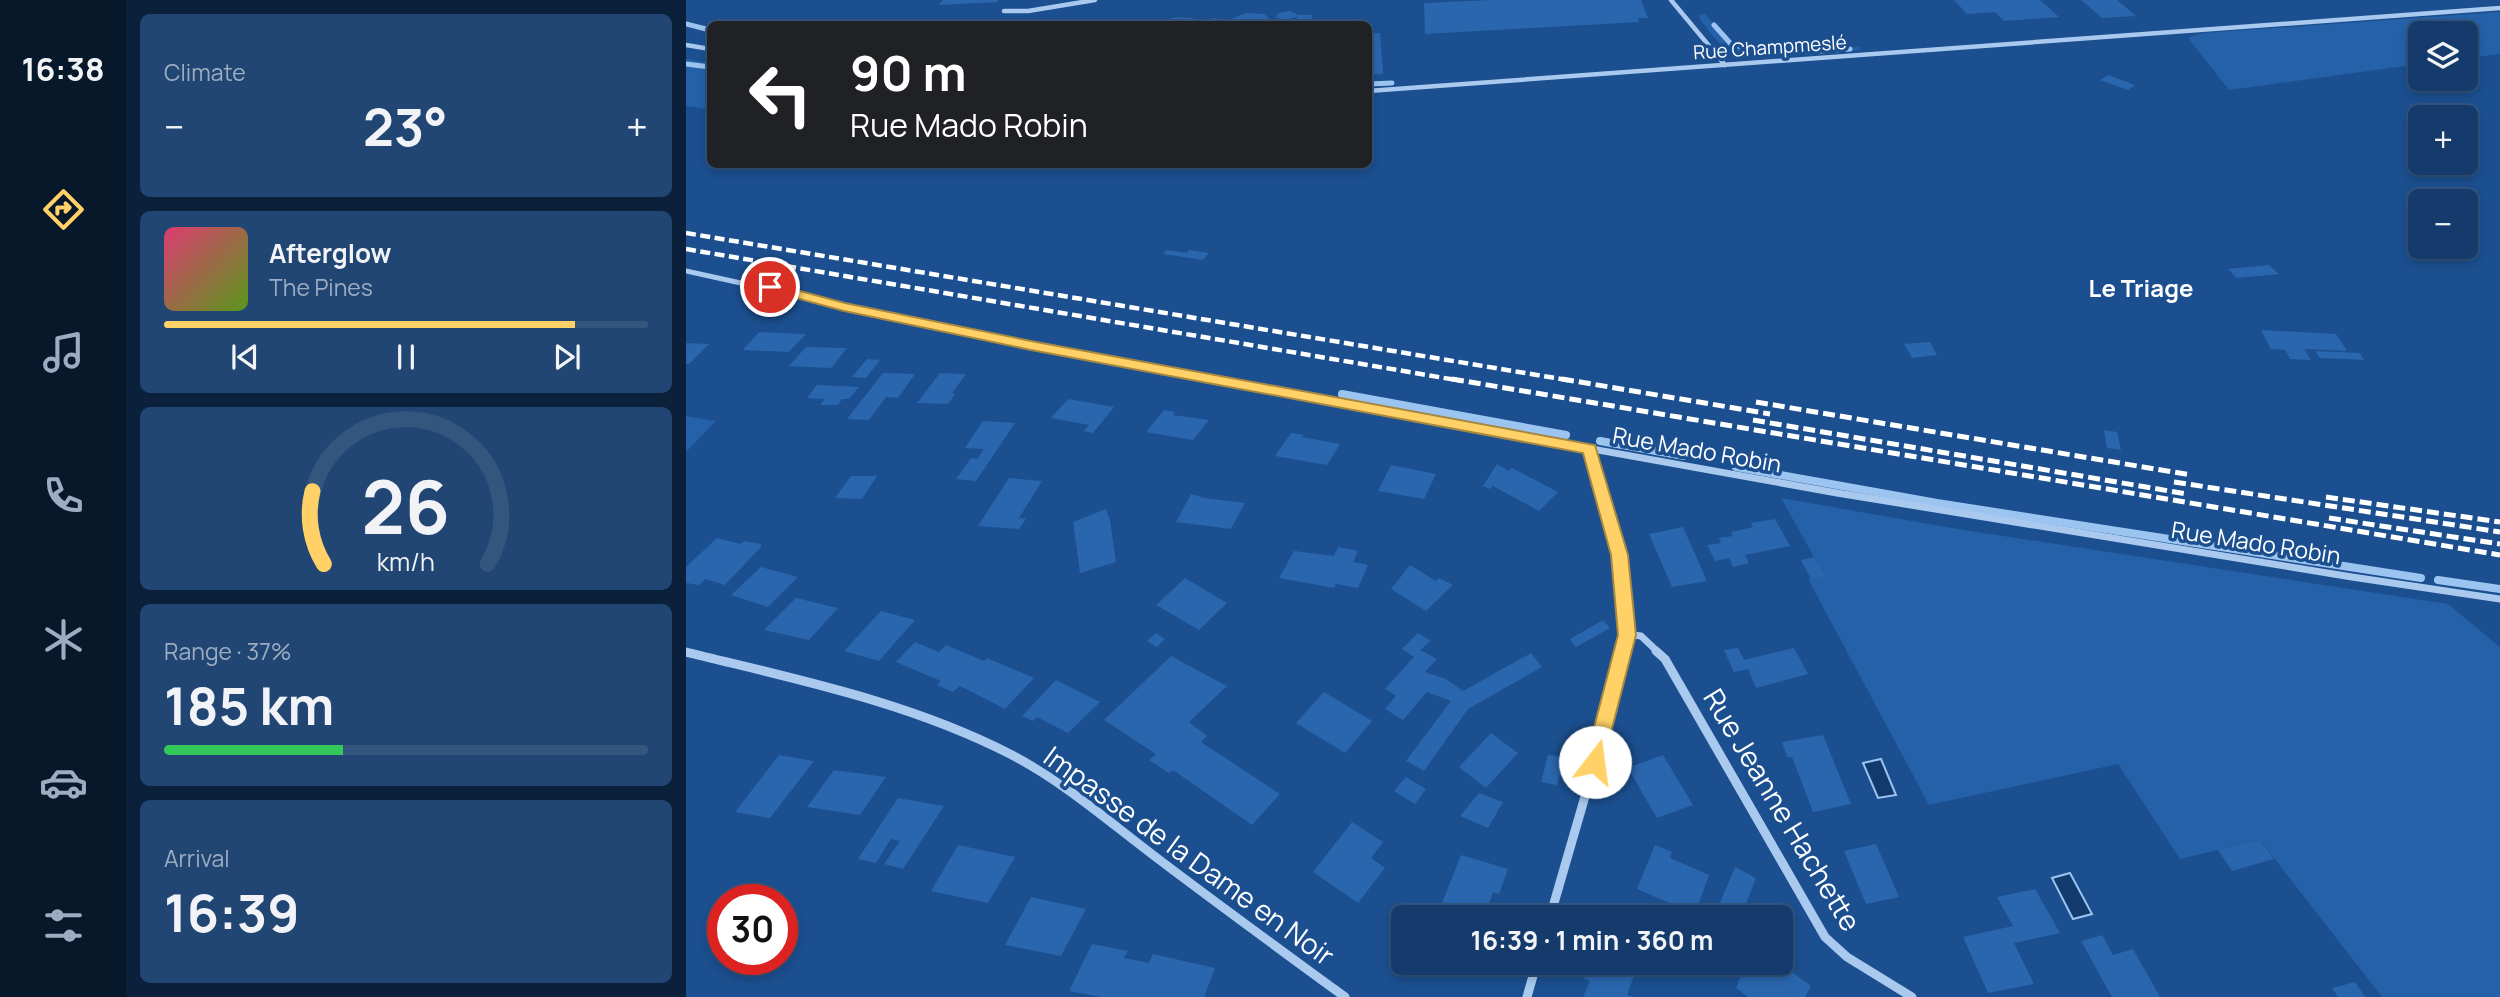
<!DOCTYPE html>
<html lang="en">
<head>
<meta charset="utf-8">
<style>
  body { margin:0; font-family:Manrope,sans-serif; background:#214673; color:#f1f3f6; height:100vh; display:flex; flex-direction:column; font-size:26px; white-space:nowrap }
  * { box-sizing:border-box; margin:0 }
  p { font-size:23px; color:#9dadc1 }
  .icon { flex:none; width:38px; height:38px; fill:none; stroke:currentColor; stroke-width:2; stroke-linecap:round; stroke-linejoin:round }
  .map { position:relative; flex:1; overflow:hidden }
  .drawer { display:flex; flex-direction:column; gap:14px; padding:14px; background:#0b203b; width:560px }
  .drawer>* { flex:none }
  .top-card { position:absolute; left:21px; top:21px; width:665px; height:147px; border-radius:10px; box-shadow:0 4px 10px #0003,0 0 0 2px #33557e; background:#202124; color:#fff; overflow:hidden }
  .controls { position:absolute; left:1722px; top:21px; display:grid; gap:14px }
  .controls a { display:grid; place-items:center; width:70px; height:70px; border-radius:10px; background:#143b6b; box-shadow:0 4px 10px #0003,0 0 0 2px #33557e; font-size:35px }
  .speed { position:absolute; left:21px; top:884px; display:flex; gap:14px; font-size:35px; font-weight:700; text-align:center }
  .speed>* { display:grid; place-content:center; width:91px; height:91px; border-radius:50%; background:#143b6b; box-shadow:0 4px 10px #0003,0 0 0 2px #33557e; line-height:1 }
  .speed .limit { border:10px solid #d22; background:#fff; color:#111 }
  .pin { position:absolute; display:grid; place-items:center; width:60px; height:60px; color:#fff; margin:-30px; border:4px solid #fff; border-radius:50%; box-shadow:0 2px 7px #0007 }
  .me { position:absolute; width:77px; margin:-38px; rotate:15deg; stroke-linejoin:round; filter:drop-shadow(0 0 5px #0008) }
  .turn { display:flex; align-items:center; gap:24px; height:147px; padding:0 28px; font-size:32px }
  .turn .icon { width:91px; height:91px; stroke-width:2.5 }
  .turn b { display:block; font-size:49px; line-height:60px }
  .big { font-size:52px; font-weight:700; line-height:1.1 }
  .drawer .tile { flex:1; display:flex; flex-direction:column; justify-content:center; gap:10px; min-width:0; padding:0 24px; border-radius:10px; background:#214673 }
  .drawer .dial { align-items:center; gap:0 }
  .dial svg { height:182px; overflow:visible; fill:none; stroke:#33557e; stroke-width:7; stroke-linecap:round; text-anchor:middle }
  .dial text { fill:#f1f3f6; stroke:none }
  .song { display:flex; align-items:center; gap:21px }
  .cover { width:84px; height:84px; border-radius:10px; background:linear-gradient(135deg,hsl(340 70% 55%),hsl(90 70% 35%)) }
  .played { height:7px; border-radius:4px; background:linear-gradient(90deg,#ffd166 85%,#33557e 85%) }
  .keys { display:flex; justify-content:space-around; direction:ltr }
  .heat { display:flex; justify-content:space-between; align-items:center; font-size:38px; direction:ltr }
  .charge { height:10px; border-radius:5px; background:linear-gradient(90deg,#34c759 37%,#33557e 0) }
  .trip { position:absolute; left:705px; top:905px; width:402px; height:70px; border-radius:10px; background:#143b6b; box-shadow:0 4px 10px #0003,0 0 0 2px #33557e; font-weight:700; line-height:70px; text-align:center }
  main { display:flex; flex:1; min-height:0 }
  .tabs { display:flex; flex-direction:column; width:126px; justify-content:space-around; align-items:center; background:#08182b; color:#9dadc1 }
  .tabs .icon { width:49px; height:49px }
  .tabs .on { color:#ffd166 }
  .tabs b { font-size:32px; color:#f1f3f6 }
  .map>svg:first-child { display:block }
</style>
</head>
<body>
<main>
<nav class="tabs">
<b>16:38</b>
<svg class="icon on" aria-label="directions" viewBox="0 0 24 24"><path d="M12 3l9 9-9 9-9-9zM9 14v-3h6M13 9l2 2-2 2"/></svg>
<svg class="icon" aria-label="music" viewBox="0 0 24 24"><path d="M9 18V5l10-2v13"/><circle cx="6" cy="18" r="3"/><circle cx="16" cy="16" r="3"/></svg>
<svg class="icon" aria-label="phone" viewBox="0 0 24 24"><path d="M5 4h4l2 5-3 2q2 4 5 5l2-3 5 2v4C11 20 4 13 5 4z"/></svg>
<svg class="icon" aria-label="climate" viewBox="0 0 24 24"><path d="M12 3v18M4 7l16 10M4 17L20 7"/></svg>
<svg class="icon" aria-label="car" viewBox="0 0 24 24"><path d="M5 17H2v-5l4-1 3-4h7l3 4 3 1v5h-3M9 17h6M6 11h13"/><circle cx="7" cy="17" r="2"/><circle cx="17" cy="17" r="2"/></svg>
<svg class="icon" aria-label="filters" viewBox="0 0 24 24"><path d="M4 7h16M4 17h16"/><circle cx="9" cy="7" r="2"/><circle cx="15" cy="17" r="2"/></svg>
</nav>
<section class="drawer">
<div class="tile"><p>Climate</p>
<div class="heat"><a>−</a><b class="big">23°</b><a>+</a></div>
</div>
<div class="tile">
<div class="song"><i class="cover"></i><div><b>Afterglow</b><p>The Pines</p></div></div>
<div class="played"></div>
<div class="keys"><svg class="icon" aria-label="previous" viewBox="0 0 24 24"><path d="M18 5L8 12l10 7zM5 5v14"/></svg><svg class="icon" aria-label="pause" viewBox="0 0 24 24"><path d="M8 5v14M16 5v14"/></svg><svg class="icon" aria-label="next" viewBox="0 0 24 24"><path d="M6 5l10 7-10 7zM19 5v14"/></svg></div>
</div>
<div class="tile dial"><svg viewBox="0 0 100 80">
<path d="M14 69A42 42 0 1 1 86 69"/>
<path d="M14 69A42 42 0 0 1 9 37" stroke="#ffd166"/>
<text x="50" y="56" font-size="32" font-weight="700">26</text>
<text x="50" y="72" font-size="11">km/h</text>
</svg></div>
<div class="tile"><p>Range · 37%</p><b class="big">185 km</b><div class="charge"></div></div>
<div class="tile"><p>Arrival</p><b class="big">16:39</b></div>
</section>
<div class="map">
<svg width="1814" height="997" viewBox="0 0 1814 997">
  <rect width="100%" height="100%" fill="#1b4f8f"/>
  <!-- green -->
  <path fill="#2461a8" d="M 1814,12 L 1814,54 L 1780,58 L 1780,33 L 1734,33 L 1734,64 L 1543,90 L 1502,38 L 1518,33 Z
    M 1019,14 L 1045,42 L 1086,53 L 1174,47 L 1174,49 C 1152,56 1063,58 1043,50 C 1031,44 1021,28 1013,18 L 1013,15 Z
    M 0,59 L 24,63 L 24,109 L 0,106 Z
    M 0,416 L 30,421 L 0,452 Z
    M 1095,498 L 1272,529 L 1762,604 L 1814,647 L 1814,997 L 1696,997 L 1574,840 L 1494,859 L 1432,764 L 1243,805 L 1122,579 L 1138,575 Z"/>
  <!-- water -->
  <path fill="#123a6d" stroke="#9cc4f0" stroke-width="2" d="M 1195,759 L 1210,795 L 1192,798 L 1177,763 Z
    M 1384,873 L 1406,914 L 1387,919 L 1366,878 Z"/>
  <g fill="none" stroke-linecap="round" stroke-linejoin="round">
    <!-- stream-far1 -->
    <path stroke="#9cc4f0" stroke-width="5" d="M 0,24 L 24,30
      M 1028,25 L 1045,44 L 1083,54 L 1164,49
      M 0,64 L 24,67
      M 682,84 L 706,83"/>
    <!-- stream -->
    <path stroke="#9cc4f0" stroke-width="8" d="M 656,394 L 880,435
      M 914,441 L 998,456
      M 1050,467 L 1251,503 L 1735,578
      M 1752,580 L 1814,589"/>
  </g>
  <!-- building -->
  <path fill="#2a66ad" d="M 257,0 L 312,0 L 312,2 L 253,5 Z
    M 805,0 L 955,0 L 962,18 L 952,18 L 953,22 L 739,34 L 738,3 Z
    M 1268,0 L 1354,0 L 1373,17 L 1318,21 L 1309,12 L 1281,14 Z
    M 1395,0 L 1431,0 L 1450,16 L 1416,18 Z
    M 603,11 L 611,14 L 611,17 L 598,20 L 589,17 L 593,13 Z
    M 560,13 L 578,14 L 585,20 L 581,24 L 542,24 L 545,19 Z
    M 612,15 L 626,15 L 625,24 L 611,24 Z
    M 490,17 L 507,18 L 513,24 L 469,24 Z
    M 526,18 L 536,19 L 538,23 L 513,24 Z
    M 682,33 L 694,33 L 697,74 L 682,75 Z
    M 1422,75 L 1449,85 L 1442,90 L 1414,80 Z
    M 480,250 L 501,253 L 503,250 L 523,253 L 517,260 L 477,254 Z
    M 1583,265 L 1593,274 L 1551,278 L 1542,269 Z
    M 1575,330 L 1650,334 L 1661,351 L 1618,349 L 1625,360 L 1604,359 L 1599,350 L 1585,349 Z
    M 73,332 L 120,334 L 103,352 L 57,350 Z
    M 1244,342 L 1251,355 L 1226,358 L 1218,344 Z
    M 0,343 L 23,344 L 3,364 L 0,364 Z
    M 120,347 L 161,348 L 145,368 L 103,366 Z
    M 1629,351 L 1674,353 L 1678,360 L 1634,358 Z
    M 181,359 L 194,360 L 180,378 L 166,377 Z
    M 197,373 L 229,374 L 212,398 L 200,397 L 183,420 L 161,419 Z
    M 254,373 L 280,374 L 266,393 L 269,394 L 262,404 L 231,403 Z
    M 131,385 L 173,387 L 163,399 L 156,399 L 152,405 L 134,405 L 139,399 L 121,398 Z
    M 382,399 L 428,407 L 407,433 L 397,431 L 403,425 L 365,418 Z
    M 478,410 L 489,412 L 487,415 L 523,420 L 507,440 L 460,432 Z
    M 297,421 L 329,423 L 290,481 L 270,479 L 285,458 L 291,459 L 298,449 L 279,448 Z
    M 1418,430 L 1431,432 L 1435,450 L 1421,448 Z
    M 605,433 L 618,435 L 616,437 L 654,444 L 641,465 L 589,456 Z
    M 811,464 L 823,471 L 826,468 L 872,492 L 853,511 L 807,486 L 804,489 L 797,486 Z
    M 705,465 L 750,474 L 738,499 L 692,491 Z
    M 165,476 L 191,476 L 176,499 L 149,498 Z
    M 323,478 L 356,481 L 333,518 L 340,519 L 333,529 L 292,526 Z
    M 505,494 L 519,498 L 559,503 L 545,529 L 490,522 Z
    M 420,509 L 424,520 L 430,562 L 394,573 L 387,522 Z
    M 1089,519 L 1104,546 L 1059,555 L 1063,563 L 1047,567 L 1043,558 L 1029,561 L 1021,545 L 1035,543 L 1033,538 L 1047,536 L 1045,532 L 1067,527 L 1065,523 Z
    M 997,527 L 1021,581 L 986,587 L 963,534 Z
    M 31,538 L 55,544 L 58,541 L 75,544 L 75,547 L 39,585 L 19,579 L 13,585 L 0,583 L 0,567 Z
    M 652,547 L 672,551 L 667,562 L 682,565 L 672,588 L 650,584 L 648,588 L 593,578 L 608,551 L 648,556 Z
    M 1128,557 L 1139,576 L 1125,579 L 1115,560 Z
    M 724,565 L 750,581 L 753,578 L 767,585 L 740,611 L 705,589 Z
    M 75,567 L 112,577 L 82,607 L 45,595 Z
    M 499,578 L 541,603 L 513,630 L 470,605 Z
    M 110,598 L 152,608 L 123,640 L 78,630 Z
    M 195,611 L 229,620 L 193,661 L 158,651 Z
    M 917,620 L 924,628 L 890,647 L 884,639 Z
    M 470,633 L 479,639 L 471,647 L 461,641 Z
    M 732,633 L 745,641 L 734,650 L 751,659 L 739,672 L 760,679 L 777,691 L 845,653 L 856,667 L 782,709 L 738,771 L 720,761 L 765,701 L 741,692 L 717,720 L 699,709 L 710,696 L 699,689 L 728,657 L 716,649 Z
    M 229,642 L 253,652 L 260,645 L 298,661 L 301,658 L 348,678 L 319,709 L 274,686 L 267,692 L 251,685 L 255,681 L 210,662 Z
    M 1052,648 L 1058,660 L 1108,648 L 1122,674 L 1070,688 L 1062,669 L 1048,672 L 1038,650 Z
    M 485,656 L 541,686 L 503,722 L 521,736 L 515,742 L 594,794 L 566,825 L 487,770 L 483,773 L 463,760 L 470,754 L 418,720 Z
    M 370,680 L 414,702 L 382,733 L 351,717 L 347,721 L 336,716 Z
    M 638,692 L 686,721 L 659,753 L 610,723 Z
    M 805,733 L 832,753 L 800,788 L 773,767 Z
    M 1137,735 L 1165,804 L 1127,812 L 1106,757 L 1101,757 L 1096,742 Z
    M 93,755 L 128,761 L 84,818 L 49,812 Z
    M 862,755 L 878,757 L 871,785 L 855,782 Z
    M 977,755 L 1007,805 L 971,818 L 942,768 Z
    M 148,770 L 200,777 L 174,815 L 121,807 Z
    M 720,777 L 740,789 L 729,804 L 708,791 Z
    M 793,793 L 817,802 L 802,828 L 774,816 Z
    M 212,798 L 258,806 L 217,869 L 198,864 L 214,841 L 205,839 L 190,863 L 172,859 Z
    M 666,822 L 697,842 L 685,858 L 699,868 L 672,903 L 627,872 Z
    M 1574,840 L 1588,859 L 1546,871 L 1532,850 Z
    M 1190,844 L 1213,897 L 1180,904 L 1158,851 Z
    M 272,845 L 329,857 L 302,903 L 245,891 Z
    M 969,845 L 986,852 L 984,858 L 1023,875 L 1009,914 L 951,889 Z
    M 775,855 L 822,869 L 813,894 L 807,892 L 798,917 L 742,917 L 745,911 L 752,913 Z
    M 1049,867 L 1070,878 L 1055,917 L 1028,917 Z
    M 1349,889 L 1374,933 L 1328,943 L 1348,984 L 1302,993 L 1277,937 L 1327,926 L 1311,897 Z
    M 345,897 L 400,909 L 375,956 L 319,945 Z
    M 1416,935 L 1427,955 L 1447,949 L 1474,997 L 1426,997 L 1395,941 Z
    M 406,944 L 442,951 L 438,958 L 463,963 L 467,954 L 529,968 L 518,997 L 415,997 L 383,991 Z
    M 903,962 L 953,962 L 941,995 L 947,997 L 897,997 L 904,981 L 897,978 Z
    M 1060,962 L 1092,962 L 1125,986 L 1119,997 L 1062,997 L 1050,988 Z
    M 1669,982 L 1679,997 L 1652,997 L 1646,988 Z"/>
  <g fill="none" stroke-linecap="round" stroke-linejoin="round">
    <!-- minor-far3 -->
    <path stroke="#a9c9ee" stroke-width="4.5" d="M 985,0 L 1039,65
      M 318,11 L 342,11 L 409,0
      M 0,45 L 24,49
      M 682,91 L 1814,8"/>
    <!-- minor-far2 -->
    <path stroke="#a9c9ee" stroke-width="5" d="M 0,271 L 301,337 L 526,381"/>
    <!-- minor-far1 -->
    <path stroke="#a9c9ee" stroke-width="7" d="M 517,379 L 1151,493 L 1666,577 L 1814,599
      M 904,449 C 921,508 952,592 936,652
      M 941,634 L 955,636 L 972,652"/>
    <!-- minor -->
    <path stroke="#a9c9ee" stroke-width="9" d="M 970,651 L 979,659 L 1139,937 L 1161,957 L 1226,997
      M 0,652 C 109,679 223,702 324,754 C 378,782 422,821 471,858 C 533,905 596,951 659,997
      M 864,917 L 909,762 L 937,651
      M 841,997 L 851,962"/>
    <!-- rail-far1 -->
    <path stroke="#fff" stroke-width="4.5" stroke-dasharray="10 4.5" stroke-linecap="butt" d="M 0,233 L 887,381
      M 0,249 L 776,381"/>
    <!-- rail -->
    <path stroke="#fff" stroke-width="5" stroke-dasharray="12 5" stroke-linecap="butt" d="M 766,379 L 1814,555
      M 876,379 L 1084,414
      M 1070,402 L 1505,475
      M 1067,420 L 1501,494
      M 1488,482 L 1814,532
      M 1640,497 L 1814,522
      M 1643,518 L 1814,544"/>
  </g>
  <!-- route -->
  <path fill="#ffd166" stroke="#a68842" stroke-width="2" d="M 84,283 L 159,303 L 345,341 L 909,445 L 942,555 L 950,635 L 916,768 L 909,771 L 902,768 L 899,762 L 932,635 L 925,555 L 897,453 L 345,350 L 158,311 L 80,290 L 80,284 Z"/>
  <g text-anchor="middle" stroke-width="7" stroke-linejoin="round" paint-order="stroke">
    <!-- far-street labels -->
    <g font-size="19" fill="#fff" stroke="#1b4f8f">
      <text transform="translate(1084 47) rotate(-4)" y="7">Rue Champmeslé</text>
    </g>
    <!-- street labels -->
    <g font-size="23" fill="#fff" stroke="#1b4f8f">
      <text transform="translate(1011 450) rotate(10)" y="8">Rue Mado Robin</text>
      <text transform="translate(1570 543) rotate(9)" y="8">Rue Mado Robin</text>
    </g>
    <!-- neighbourhood labels -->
    <g font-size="24" font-weight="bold" fill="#fff" stroke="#1b4f8f">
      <text x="1455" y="297">Le Triage</text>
    </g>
    <!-- near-street labels -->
    <g font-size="28" fill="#fff" stroke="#1b4f8f">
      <text transform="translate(1096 810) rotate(59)" y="10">Rue Jeanne Hachette</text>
      <text transform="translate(503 856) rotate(36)" y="10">Impasse de la Dame en Noir</text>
    </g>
  </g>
</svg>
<div class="controls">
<a><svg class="icon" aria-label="layers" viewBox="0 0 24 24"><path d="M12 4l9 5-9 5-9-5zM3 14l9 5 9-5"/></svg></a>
<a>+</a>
<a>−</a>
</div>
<div class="speed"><div class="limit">30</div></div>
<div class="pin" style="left:84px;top:287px;background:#d93025"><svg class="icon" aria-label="arrive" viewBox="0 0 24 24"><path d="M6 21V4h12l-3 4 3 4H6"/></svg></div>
<svg class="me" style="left:909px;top:762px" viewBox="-20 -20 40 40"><circle r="19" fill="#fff"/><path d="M0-13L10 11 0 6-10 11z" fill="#ffd166"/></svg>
<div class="trip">16:39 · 1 min · 360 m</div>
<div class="top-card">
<div class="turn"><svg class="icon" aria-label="left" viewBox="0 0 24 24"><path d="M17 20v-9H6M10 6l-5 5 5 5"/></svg><div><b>90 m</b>Rue Mado Robin</div></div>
</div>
</div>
</main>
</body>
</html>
